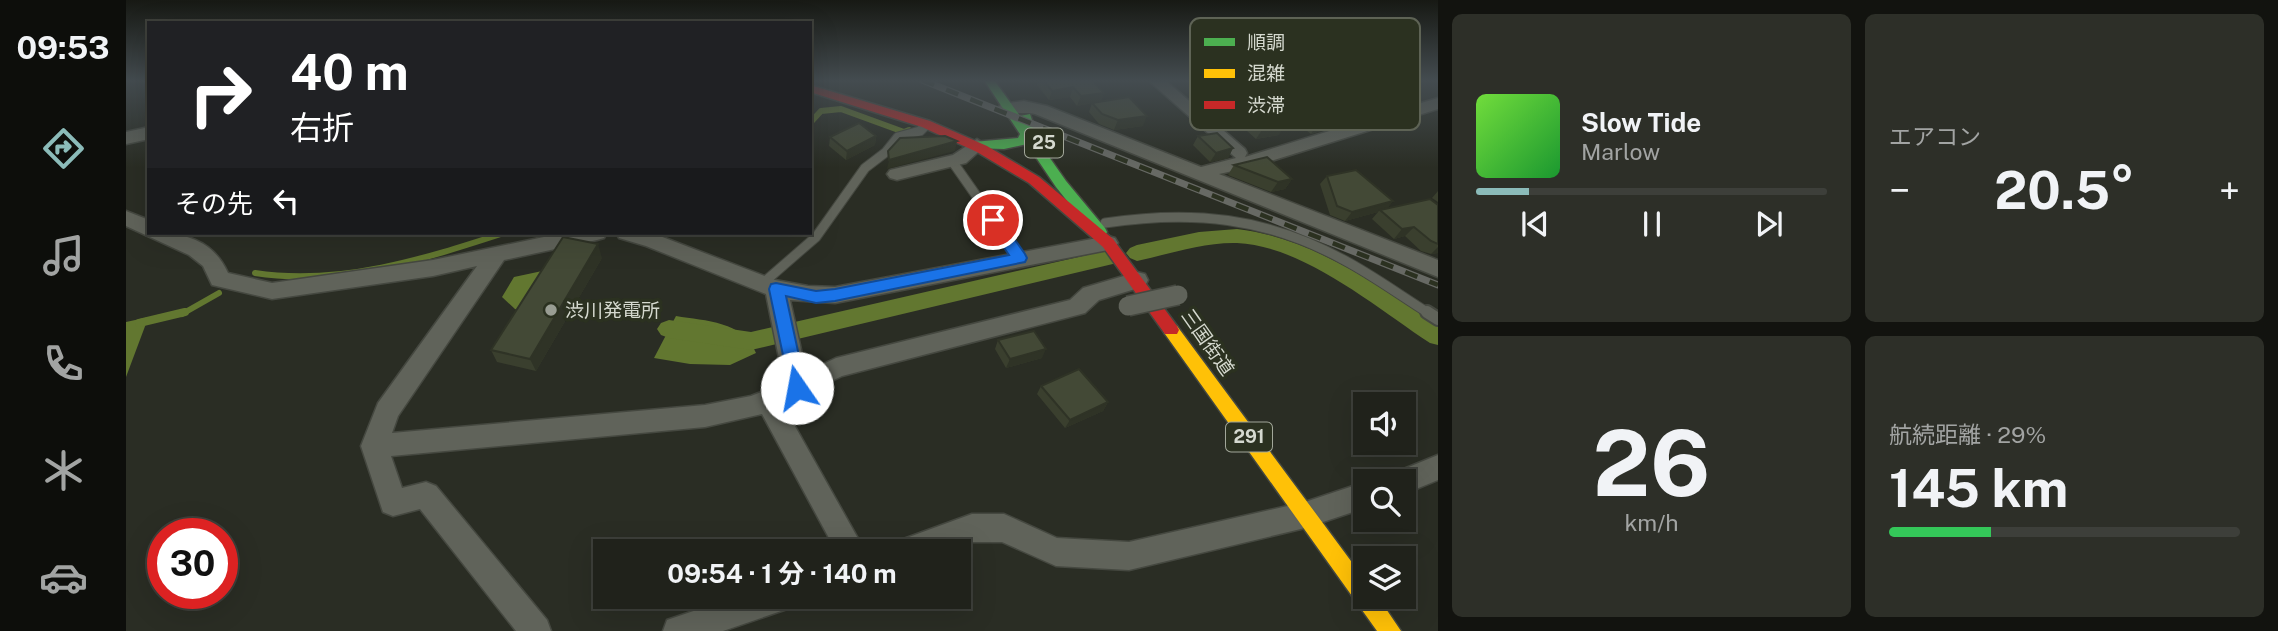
<!DOCTYPE html>
<html lang="ja">
<head>
<meta charset="utf-8">
<style>
  body { margin:0; font-family:"Public Sans","Noto Sans JP",sans-serif; background:#2d2f28; color:#f1f3f6; height:100vh; display:flex; flex-direction:column; font-size:26px; white-space:nowrap }
  * { box-sizing:border-box; margin:0 }
  p { font-size:23px; color:#a2a4a3 }
  .icon { flex:none; width:38px; height:38px; fill:none; stroke:currentColor; stroke-width:2; stroke-linecap:round; stroke-linejoin:round }
  .map { position:relative; flex:1; overflow:hidden }
  .panel { display:flex; flex-direction:column; gap:14px; padding:14px; background:#12130f; width:840px }
  .panel>* { flex:none }
  .banner { position:absolute; left:21px; top:21px; width:665px; height:214px; border-radius:0px; box-shadow:0 7px 28px #0002,0 0 0 2px #3d3f3a; background:#202124; color:#fff; overflow:hidden }
  .tools { position:absolute; left:1227px; top:392px; display:grid; gap:14px }
  .tools a { display:grid; place-items:center; width:63px; height:63px; border-radius:0px; background:#20221b; box-shadow:0 7px 28px #0002,0 0 0 2px #3d3f3a; font-size:35px }
  .speed { position:absolute; left:21px; top:518px; display:flex; gap:14px; font-size:35px; font-weight:700; text-align:center }
  .speed>* { display:grid; place-content:center; width:91px; height:91px; border-radius:50%; background:#20221b; box-shadow:0 7px 28px #0002,0 0 0 2px #3d3f3a; line-height:1 }
  .speed .limit { border:10px solid #d22; background:#fff; color:#111 }
  .pin { position:absolute; display:grid; place-items:center; width:60px; height:60px; color:#fff; margin:-30px; border:4px solid #fff; border-radius:50%; box-shadow:0 2px 7px #0007 }
  .me { position:absolute; width:77px; margin:-38px; rotate:348deg; stroke-linejoin:round; filter:drop-shadow(0 0 5px #0008) }
  .turn { display:flex; align-items:center; gap:24px; height:147px; padding:0 28px; font-size:32px }
  .turn .icon { width:91px; height:91px; stroke-width:2.5 }
  .turn b { display:block; font-size:49px; line-height:60px }
  .then { display:flex; align-items:center; height:66px; padding:0 28px; background:#0003; gap:14px; font-size:26px }
  .big { font-size:52px; font-weight:700; line-height:1.1 }
  .panel .widget { flex:1; display:flex; flex-direction:column; justify-content:center; gap:10px; min-width:0; padding:0 24px; border-radius:10px; background:#2d2f28 }
  .panel .dial { align-items:center; gap:0 }
  .dial b { font-size:91px; line-height:1 }
  .song { display:flex; align-items:center; gap:21px }
  .cover { width:84px; height:84px; border-radius:10px; background:linear-gradient(135deg,hsl(100 70% 55%),hsl(130 70% 35%)) }
  .played { height:7px; border-radius:4px; background:linear-gradient(90deg,#8bbbb9 15%,#3d3f3a 15%) }
  .keys { display:flex; justify-content:space-around; direction:ltr }
  .heat { display:flex; justify-content:space-between; align-items:center; font-size:38px; direction:ltr }
  .charge { height:10px; border-radius:5px; background:linear-gradient(90deg,#34c759 29%,#3d3f3a 0) }
  .panel .tiles { flex:1; display:grid; gap:14px; grid-template-columns:repeat(2,1fr) }
  .trip { position:absolute; left:467px; top:539px; width:378px; height:70px; border-radius:0px; background:#20221b; box-shadow:0 7px 28px #0002,0 0 0 2px #3d3f3a; font-weight:700; line-height:70px; text-align:center }
  main { display:flex; flex:1; min-height:0 }
  .tab-bar { display:flex; flex-direction:column; width:126px; justify-content:space-around; align-items:center; background:#0d0e0b; color:#a2a4a3 }
  .tab-bar .icon { width:49px; height:49px }
  .tab-bar .current { color:#8bbbb9 }
  .tab-bar b { font-size:32px; color:#f1f3f6 }
  .map>svg:first-child { display:block }
</style>
</head>
<body>
<main>
<nav class="tab-bar">
<b>09:53</b>
<svg class="icon current" aria-label="directions" viewBox="0 0 24 24"><path d="M12 3l9 9-9 9-9-9zM9 14v-3h6M13 9l2 2-2 2"/></svg>
<svg class="icon" aria-label="music" viewBox="0 0 24 24"><path d="M9 18V5l10-2v13"/><circle cx="6" cy="18" r="3"/><circle cx="16" cy="16" r="3"/></svg>
<svg class="icon" aria-label="phone" viewBox="0 0 24 24"><path d="M5 4h4l2 5-3 2q2 4 5 5l2-3 5 2v4C11 20 4 13 5 4z"/></svg>
<svg class="icon" aria-label="climate" viewBox="0 0 24 24"><path d="M12 3v18M4 7l16 10M4 17L20 7"/></svg>
<svg class="icon" aria-label="car" viewBox="0 0 24 24"><path d="M5 17H2v-5l4-1 3-4h7l3 4 3 1v5h-3M9 17h6M6 11h13"/><circle cx="7" cy="17" r="2"/><circle cx="17" cy="17" r="2"/></svg>
</nav>
<div class="map">
<svg width="1312" height="631" viewBox="0 0 1312 631">
  <rect width="100%" height="100%" fill="#2a2d24"/>
  <!-- water -->
  <path fill="#627730" d="M 435,267 L 406,315 L 389,309 L 376,297 L 388,277 Z
    M 550,316 C 580,321 617,321 630,353 L 604,365 L 564,364 L 528,358 Z
    M 23,317 L 21,321 L 0,377 L 0,322 Z"/>
  <g fill="none" stroke-linecap="round" stroke-linejoin="round">
    <!-- stream-far1 -->
    <path stroke="#627730" stroke-width="6" d="M 684,123 L 695,111 L 715,109 L 778,132 L 783,130
      M 129,273 C 214,286 298,259 378,233
      M 56,314 L 93,293"/>
    <!-- stream -->
    <path stroke="#627730" stroke-width="8" d="M 13,323 L 59,312"/>
    <!-- canal -->
    <path fill="#627730" fill-rule="evenodd" d="M 1111,229 C 1187,238 1249,284 1312,324 L 1312,345 L 1304,343 C 1249,307 1178,246 1111,243 C 1078,242 1043,254 1011,261 L 1004,258 L 1000,253 L 1004,248 L 1011,245 L 1073,232 Z
      M 983,250 L 991,253 L 994,258 L 991,263 L 625,350 L 543,338 L 535,335 L 531,329 L 535,323 L 543,320 L 625,332 Z"/>
    <!-- lane-far1 casing -->
    <g stroke="#454840" stroke-width="11">
      <path id="lane-far1" d="M 826,161 L 894,258
        M 979,223 C 1066,210 1140,217 1218,260 C 1248,276 1275,296 1304,314
        M 637,283 L 690,237 L 739,168 L 760,152 L 772,137 L 794,131 L 800,125"/>
    </g>
    <!-- lane casing -->
    <g stroke="#454840" stroke-width="16">
      <path id="lane" d="M 1301,312 L 1312,319"/>
    </g>
    <!-- street casing -->
    <g stroke="#454840" stroke-width="3">
      <path id="street" d="M 1022,80 L 1039,80 L 1119,149 L 1121,153 L 1119,157 L 1249,117 L 1198,80 L 1216,80 L 1265,112 L 1312,98 L 1312,109 L 1129,166 L 1093,174 L 1312,260 L 1312,277 L 909,114 C 897,111 880,117 872,108 L 875,104 L 898,101 L 921,106 L 1075,167 L 1110,158 Z
        M 23,127 L 23,139 L 0,144 L 0,132 Z
        M 851,139 L 860,145 L 840,163 L 771,180 L 764,178 L 761,174 L 764,170 L 827,155 Z
        M 0,211 L 23,220 L 23,233 C 57,233 86,238 102,273 L 146,283 L 307,260 L 437,233 L 481,233 L 478,238 L 471,240 L 378,260 L 272,416 L 266,433 L 579,405 L 625,396 L 658,383 L 640,294 L 520,246 L 493,238 L 490,233 L 526,233 L 649,280 L 682,286 L 709,287 L 982,236 L 989,238 L 992,243 L 989,248 L 982,250 L 709,303 L 664,300 L 680,372 L 710,358 L 944,300 L 957,288 L 1011,272 L 1019,274 L 1022,280 L 1019,286 L 973,300 L 959,313 L 716,376 L 657,405 L 739,551 L 710,551 L 636,414 L 579,427 L 265,456 L 276,488 L 300,482 L 310,486 L 421,620 L 425,631 L 390,631 L 294,509 L 267,516 L 257,512 L 235,446 L 252,403 L 351,266 L 307,276 L 146,299 L 86,285 L 77,266 L 63,255 L 0,226 Z
        M 1312,455 L 1312,480 L 1278,494 L 1278,481 L 1265,481 L 1268,473 Z
        M 1239,482 L 1239,508 L 1179,528 L 1003,570 L 930,566 L 876,542 L 846,542 L 820,551 L 768,551 L 772,541 L 846,514 L 878,514 L 931,538 L 1003,542 L 1179,502 Z
        M 609,597 L 668,597 L 664,608 L 597,631 L 537,631 L 541,620 Z"/>
    </g>
    <!-- fast casing -->
    <g stroke="#454840" stroke-width="3">
      <path id="fast" d="M 858,80 L 868,80 L 894,116 L 904,114 L 909,129 L 907,134 L 940,181 L 979,228 L 981,232 L 979,236 L 969,236 L 930,187 L 901,144 L 878,149 L 847,148 L 847,142 L 892,138 L 894,134 Z"/>
    </g>
    <!-- slow casing -->
    <g stroke="#454840" stroke-width="3">
      <path id="slow" d="M 1045,324 L 1051,326 L 1239,580 L 1239,597 L 1252,597 L 1275,631 L 1251,631 L 1039,334 L 1037,330 L 1039,326 Z"/>
    </g>
    <!-- jam casing -->
    <g stroke="#454840" stroke-width="3">
      <path id="jam" d="M 684,85 L 804,121 L 861,146 L 913,177 L 987,239 L 1051,326 L 1053,330 L 1051,334 L 1039,334 L 977,247 L 903,183 L 851,152 L 796,127 L 684,92 Z"/>
    </g>
    <!-- lane-far1 -->
    <use href="#lane-far1" stroke="#60635a" stroke-width="9"/>
    <!-- lane -->
    <use href="#lane" stroke="#60635a" stroke-width="12"/>
    <!-- street -->
    <use href="#street" fill="#60635a" fill-rule="evenodd"/>
    <!-- fast -->
    <use href="#fast" fill="#4caf50" fill-rule="evenodd"/>
    <!-- slow -->
    <use href="#slow" fill="#ffc107" fill-rule="evenodd"/>
    <!-- jam -->
    <use href="#jam" fill="#c62828" fill-rule="evenodd"/>
    <!-- rail casing -->
    <g stroke="#676964" stroke-width="7">
      <path id="rail" d="M 796,80 L 1312,285"/>
    </g>
    <!-- rail -->
    <use href="#rail" stroke="#2b3120" stroke-width="4.5" stroke-dasharray="13" stroke-linecap="butt"/>
    <!-- street-bridge casing -->
    <g stroke="#454840" stroke-width="22" stroke-linecap="butt">
      <path id="street-bridge" d="M 1002,306 L 1052,295"/>
    </g>
    <!-- street-bridge -->
    <use href="#street-bridge" stroke="#60635a" stroke-width="19"/>
  </g>
  <!-- wall -->
  <path fill="#3a3f2e" d="M 912,80 L 966,80 L 975,101 L 1017,126 L 988,130 L 973,124 L 963,112 L 966,103 L 951,106 L 944,97 L 923,100 L 911,85 Z
    M 1098,96 L 1153,135 L 1130,139 L 1093,106 Z
    M 1227,114 L 1220,123 L 1185,134 L 1172,124 L 1178,115 Z
    M 750,136 L 749,145 L 720,160 L 703,146 L 704,137 Z
    M 1072,136 L 1107,148 L 1102,158 L 1084,162 L 1067,145 Z
    M 1108,165 L 1166,179 L 1159,189 L 1145,192 L 1102,175 Z
    M 1201,176 L 1267,201 L 1261,208 L 1312,205 L 1312,253 L 1305,254 L 1295,251 L 1279,236 L 1268,239 L 1246,219 L 1252,212 L 1219,221 L 1204,215 L 1194,184 Z
    M 1312,191 L 1312,202 L 1306,198 Z
    M 476,258 L 410,371 L 371,362 L 365,350 Z
    M 872,340 L 916,358 L 880,368 L 869,349 Z
    M 915,386 L 982,402 L 977,411 L 939,428 L 911,394 Z"/>
  <!-- shaded-wall -->
  <path fill="#2f3326" d="M 947,87 L 944,97 L 923,100 L 926,91 Z
    M 978,93 L 975,102 L 951,106 L 955,96 Z
    M 1227,114 L 1220,123 L 1185,134 L 1191,124 Z
    M 1021,116 L 1017,126 L 988,130 L 992,120 Z
    M 1159,125 L 1153,135 L 1130,139 L 1136,130 Z
    M 750,136 L 749,145 L 720,160 L 721,151 Z
    M 831,141 L 829,151 L 761,169 L 763,160 Z
    M 1107,148 L 1102,158 L 1084,162 L 1090,153 Z
    M 1166,179 L 1159,189 L 1145,192 L 1152,182 Z
    M 1267,201 L 1260,210 L 1254,210 L 1252,212 L 1219,221 L 1226,212 Z
    M 1288,227 L 1279,236 L 1268,239 L 1276,229 Z
    M 472,244 L 476,258 L 410,371 L 404,359 Z
    M 1312,247 L 1312,253 L 1305,254 Z
    M 920,349 L 916,358 L 880,368 L 884,359 Z
    M 982,402 L 977,411 L 939,428 L 944,420 Z"/>
  <!-- building -->
  <path fill="#434936" stroke="#2f3326" stroke-width="2" d="M 917,80 L 966,80 L 978,93 L 955,96 L 947,87 L 926,91 Z
    M 1121,92 L 1159,125 L 1136,130 L 1098,96 Z
    M 1003,97 L 1021,116 L 992,120 L 976,114 L 966,103 Z
    M 733,123 L 750,136 L 721,151 L 704,137 Z
    M 1091,133 L 1107,148 L 1090,153 L 1072,136 Z
    M 819,136 L 831,141 L 763,160 L 762,151 L 774,138 Z
    M 1141,157 L 1166,179 L 1152,182 L 1108,165 Z
    M 1230,170 L 1267,201 L 1226,212 L 1211,206 L 1201,176 Z
    M 1304,199 L 1312,205 L 1312,244 L 1305,241 L 1288,227 L 1276,229 L 1254,210 Z
    M 437,237 L 472,244 L 404,359 L 365,350 Z
    M 908,331 L 920,349 L 884,359 L 872,340 Z
    M 953,369 L 982,402 L 944,420 L 915,386 Z"/>
  <!-- sky -->
  <linearGradient id="sky" x2="0" y2="1"><stop stop-color="#171914"/><stop offset="0.48" stop-color="#444c50"/><stop offset="1" stop-color="#444c50" stop-opacity="0"/></linearGradient>
  <rect width="1312" height="168" fill="url(#sky)"/>
  <!-- route -->
  <path fill="#1a73e8" stroke="#114b97" stroke-width="2" d="M 867,215 L 872,216 L 899,254 L 901,258 L 899,262 L 709,301 L 690,303 L 660,296 L 680,388 L 677,393 L 671,395 L 665,393 L 643,289 L 645,284 L 650,283 L 690,291 L 709,289 L 883,255 L 859,220 Z"/>
  <!-- markers -->
  <circle fill="#999d93" stroke="#2b3120" stroke-width="2.5" cx="425" cy="310" r="7"/>
  <g text-anchor="middle" stroke-width="7" stroke-linejoin="round" paint-order="stroke">
    <!-- shield labels -->
    <g fill="#2b3120" stroke="#a2a79a" stroke-width="2">
      <rect x="899" y="128.5" width="38" height="29" rx="5"/>
      <rect x="1100" y="422.5" width="46" height="29" rx="5"/>
    </g>
    <g font-size="18" font-weight="bold" fill="#d5d9cf">
      <text x="918" y="149">25</text>
      <text x="1123" y="443">291</text>
    </g>
    <!-- poi labels -->
    <g font-size="19" fill="#d5d9cf" stroke="#2b3120" text-anchor="start">
      <text x="439" y="317">渋川発電所</text>
    </g>
    <!-- street labels -->
    <g font-size="19" fill="#d5d9cf" stroke="#2b3120">
      <text transform="translate(1082 342) rotate(55)" y="7">三国街道</text>
    </g>
  </g>
  <!-- legend -->
  <rect x="1064" y="18" width="230" height="112" rx="10" fill="#2b3120" stroke="#5e6355" stroke-width="2"/>
  <rect x="1078" y="38" width="31" height="8" fill="#4caf50"/>
  <rect x="1078" y="69" width="31" height="9" fill="#ffc107"/>
  <rect x="1078" y="101" width="31" height="8" fill="#c62828"/>
  <g font-size="19" fill="#d5d9cf">
    <text x="1121" y="49">順調</text>
    <text x="1121" y="80">混雑</text>
    <text x="1121" y="112">渋滞</text>
  </g>
</svg>
<div class="tools">
<a><svg class="icon" aria-label="sound" viewBox="0 0 24 24"><path d="M4 9h4l5-4v14l-5-4H4zM17 9q2 3 0 6"/></svg></a>
<a><svg class="icon" aria-label="search" viewBox="0 0 24 24"><circle cx="10" cy="10" r="6"/><path d="M15 15l6 6"/></svg></a>
<a><svg class="icon" aria-label="layers" viewBox="0 0 24 24"><path d="M12 4l9 5-9 5-9-5zM3 14l9 5 9-5"/></svg></a>
</div>
<div class="speed"><div class="limit">30</div></div>
<div class="pin" style="left:867px;top:220px;background:#d93025"><svg class="icon" aria-label="arrive" viewBox="0 0 24 24"><path d="M6 21V4h12l-3 4 3 4H6"/></svg></div>
<svg class="me" style="left:671px;top:388px" viewBox="-20 -20 40 40"><circle r="19" fill="#fff"/><path d="M0-13L10 11 0 6-10 11z" fill="#1a73e8"/></svg>
<div class="trip">09:54 · 1 分 · 140 m</div>
<div class="banner">
<div class="turn"><svg class="icon" aria-label="right" viewBox="0 0 24 24"><path d="M7 20v-9h11M14 6l5 5-5 5"/></svg><div><b>40 m</b>右折</div></div>
<div class="then">その先<svg class="icon" aria-label="left" viewBox="0 0 24 24"><path d="M17 20v-9H6M10 6l-5 5 5 5"/></svg></div>
</div>
</div>
<section class="panel">
<div class="tiles">
<div class="widget">
<div class="song"><i class="cover"></i><div><b>Slow Tide</b><p>Marlow</p></div></div>
<div class="played"></div>
<div class="keys"><svg class="icon" aria-label="previous" viewBox="0 0 24 24"><path d="M18 5L8 12l10 7zM5 5v14"/></svg><svg class="icon" aria-label="pause" viewBox="0 0 24 24"><path d="M8 5v14M16 5v14"/></svg><svg class="icon" aria-label="next" viewBox="0 0 24 24"><path d="M6 5l10 7-10 7zM19 5v14"/></svg></div>
</div>
<div class="widget"><p>エアコン</p>
<div class="heat"><a>−</a><b class="big">20.5°</b><a>+</a></div>
</div>
<div class="widget dial"><b>26</b><p>km/h</p></div>
<div class="widget"><p>航続距離 · 29%</p><b class="big">145 km</b><div class="charge"></div></div>
</div>
</section>
</main>
</body>
</html>
